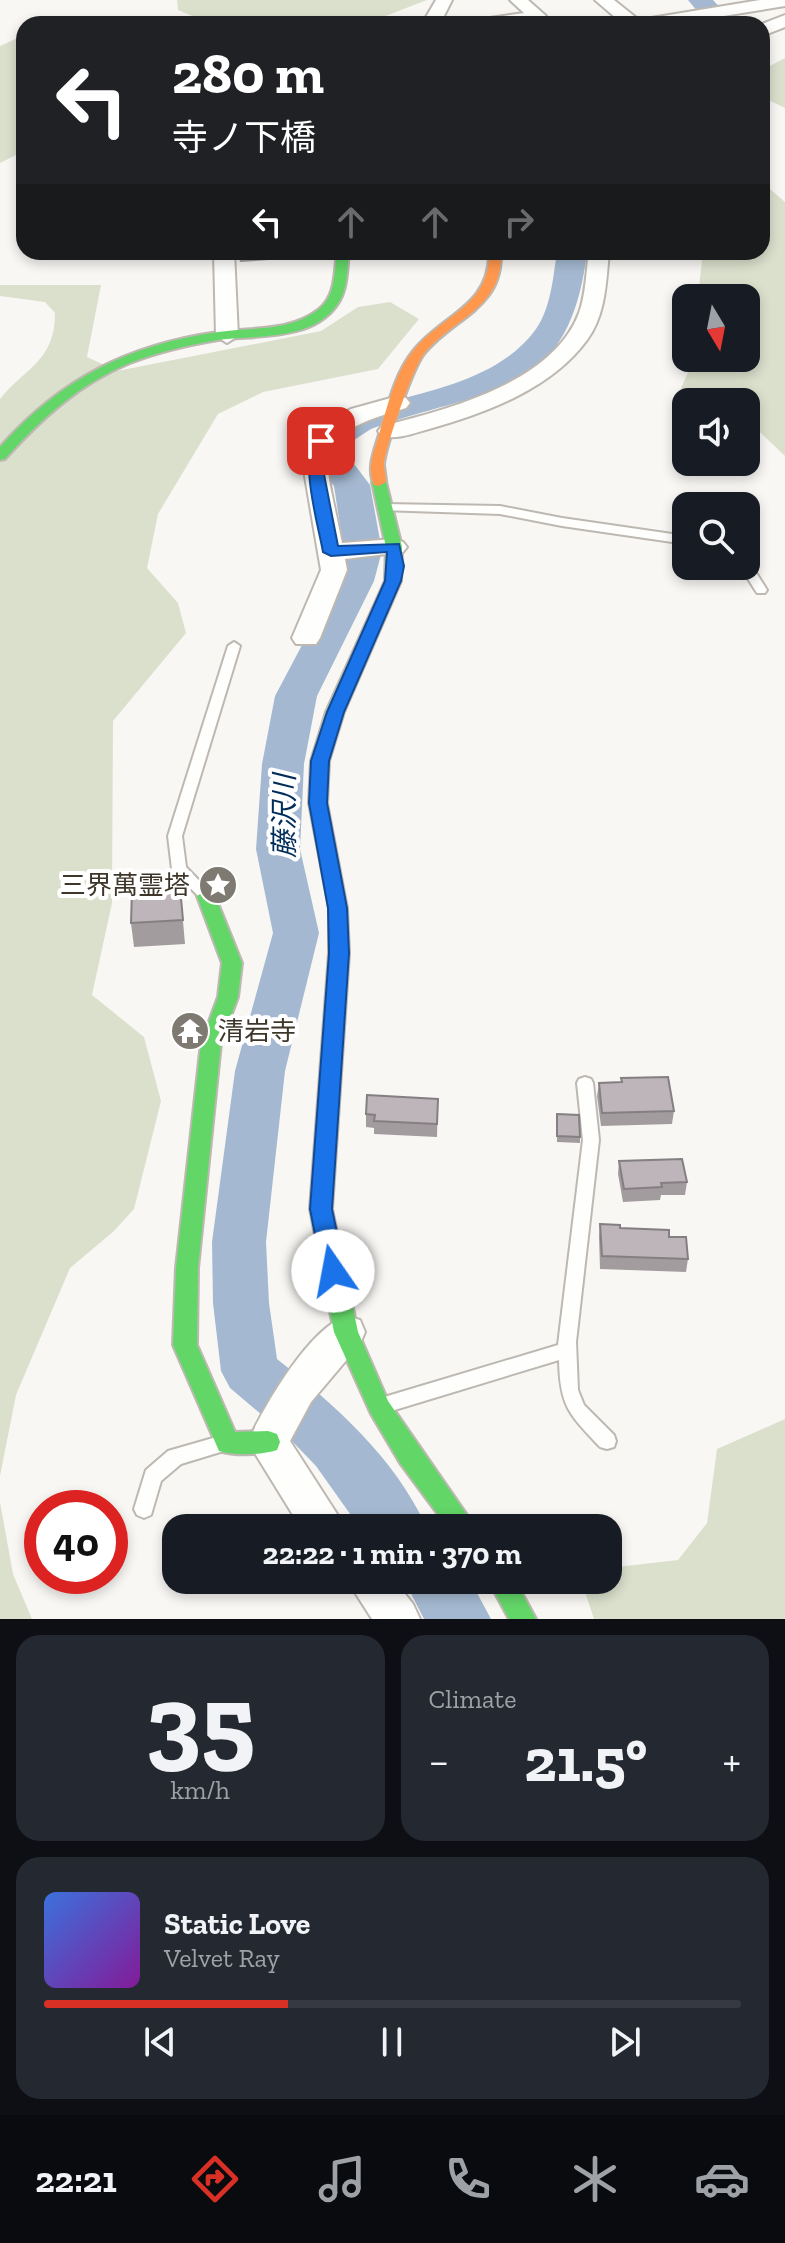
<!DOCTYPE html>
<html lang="en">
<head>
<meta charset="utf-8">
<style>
  body { margin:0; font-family:"Zilla Slab","Noto Sans JP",serif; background:#242831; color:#f1f3f6; height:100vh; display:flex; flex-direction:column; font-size:30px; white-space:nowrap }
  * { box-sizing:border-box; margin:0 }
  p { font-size:26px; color:#9ea1a6 }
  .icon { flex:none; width:44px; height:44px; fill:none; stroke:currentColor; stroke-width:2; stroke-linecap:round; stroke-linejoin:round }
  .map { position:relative; height:1619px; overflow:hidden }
  .side { display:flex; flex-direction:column; gap:16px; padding:16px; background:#0d0f14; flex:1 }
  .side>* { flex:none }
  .banner { position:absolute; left:16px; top:16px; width:754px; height:244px; border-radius:24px; box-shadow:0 4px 12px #0003; background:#202124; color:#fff; overflow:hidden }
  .needle { width:52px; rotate:170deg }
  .tools { position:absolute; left:672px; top:284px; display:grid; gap:16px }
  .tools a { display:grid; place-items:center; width:88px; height:88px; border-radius:16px; background:#171b24; box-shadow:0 4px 12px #0003; font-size:40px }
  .speed { position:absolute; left:24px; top:1490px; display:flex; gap:16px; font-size:40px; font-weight:700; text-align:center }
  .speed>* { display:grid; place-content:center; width:104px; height:104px; border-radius:50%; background:#171b24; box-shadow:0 4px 12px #0003; line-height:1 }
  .speed .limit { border:12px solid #d22; background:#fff; color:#111 }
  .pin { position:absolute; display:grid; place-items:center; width:68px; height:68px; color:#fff; margin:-34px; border-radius:16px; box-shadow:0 4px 12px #0006 }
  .me { position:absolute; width:88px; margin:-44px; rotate:348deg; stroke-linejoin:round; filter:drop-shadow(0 0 6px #0008) }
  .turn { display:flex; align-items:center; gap:28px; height:168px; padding:0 24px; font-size:36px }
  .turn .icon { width:104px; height:104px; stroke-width:2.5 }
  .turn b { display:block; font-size:56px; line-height:68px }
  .lanes { display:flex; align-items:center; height:76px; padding:0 24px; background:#0003; justify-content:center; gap:40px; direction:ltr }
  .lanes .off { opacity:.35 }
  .big { font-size:60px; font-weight:800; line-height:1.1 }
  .side .widget { flex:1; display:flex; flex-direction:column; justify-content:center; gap:12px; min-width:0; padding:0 28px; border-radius:24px; background:#242831 }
  .side .dial { align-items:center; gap:0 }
  .dial b { font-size:104px; line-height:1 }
  .song { display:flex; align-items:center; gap:24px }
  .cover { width:96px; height:96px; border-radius:12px; background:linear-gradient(135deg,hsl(220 70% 55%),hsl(290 70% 35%)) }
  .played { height:8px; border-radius:4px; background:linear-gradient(90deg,#d93025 35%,#363941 35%) }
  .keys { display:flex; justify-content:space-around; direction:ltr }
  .heat { display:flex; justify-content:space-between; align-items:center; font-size:44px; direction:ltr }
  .side .tiles { flex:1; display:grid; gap:16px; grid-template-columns:1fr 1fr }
  .widget:last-child { grid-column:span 2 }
  .trip { position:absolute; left:162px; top:1514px; width:460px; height:80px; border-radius:24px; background:#171b24; box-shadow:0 4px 12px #0003; font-weight:800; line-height:80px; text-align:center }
  .menu { display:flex; height:128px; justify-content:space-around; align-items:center; background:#090b0e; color:#9ea1a6 }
  .menu .icon { width:56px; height:56px }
  .menu .on { color:#d93025 }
  .menu b { font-size:36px; color:#f1f3f6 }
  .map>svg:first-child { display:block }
</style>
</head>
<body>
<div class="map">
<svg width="785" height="1619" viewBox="0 0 785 1619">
  <rect width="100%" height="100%" fill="#f9f7f4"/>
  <!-- green -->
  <path fill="#dbe0cd" d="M 177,0 L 427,0 L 365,24 L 211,24 L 178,10 Z
    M 24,35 L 24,151 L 0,163 L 0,46 Z
    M 785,58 L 785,108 L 762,97 L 762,70 Z
    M 762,182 L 785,202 L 785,456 L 746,419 L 746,402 L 701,402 L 679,393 L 694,358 L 746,358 L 746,298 L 698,296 L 703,252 L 762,252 Z
    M 0,285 L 101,285 L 87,357 L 117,371 L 321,331 L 358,307 L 390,302 L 419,319 L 378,369 L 263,392 L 218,414 L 158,514 L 147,568 L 178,603 L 186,633 L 113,721 L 112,903 L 92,995 L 144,1037 L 161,1101 L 134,1209 L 114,1231 L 70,1268 L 16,1395 L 0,1476 L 0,399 C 26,367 55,361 55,313 L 45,302 L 0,296 Z
    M 785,1419 L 785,1619 L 594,1619 L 581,1580 L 608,1580 L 608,1568 L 678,1560 L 707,1523 L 717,1449 Z
    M 0,1502 L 13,1574 L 32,1619 L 0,1619 Z"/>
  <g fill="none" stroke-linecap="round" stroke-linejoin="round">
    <!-- river -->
    <path fill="#a4b9d1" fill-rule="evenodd" d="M 688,0 L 713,0 L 735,24 L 708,24 Z
      M 557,252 L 587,252 C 569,403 486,386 371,429 L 354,440 L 351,460 L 370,485 L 382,551 L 374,581 L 317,696 L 304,764 L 300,849 L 319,933 L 285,1071 L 266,1242 L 269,1303 L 277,1359 C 336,1406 395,1458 427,1528 L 360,1528 L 316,1466 L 288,1437 L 230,1388 L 221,1371 L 213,1303 L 212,1242 L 235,1071 L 273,933 L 256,849 L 262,764 L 275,696 L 336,581 L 344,551 L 334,486 L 315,461 C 316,444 322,429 337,419 C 352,409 372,407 390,402 C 441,388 503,375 536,329 C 551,308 553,277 557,252 Z
      M 404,1580 L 470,1580 L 491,1619 L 424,1619 Z"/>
    <!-- lane casing -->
    <g stroke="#bdb8b1" stroke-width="4">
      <path id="lane" d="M 385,504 L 500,506 L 562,518 L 686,536 L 686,544 L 562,526 L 500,514 L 381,510 L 379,508 Z
        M 746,562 L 750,563 L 767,590 L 765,593 L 757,593 L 755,590 L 740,566 L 746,566 Z
        M 234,642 L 240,646 L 182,836 L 186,867 L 213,895 L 206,900 L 201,899 L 172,869 L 168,836 L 228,646 Z
        M 585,1077 L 591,1079 L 593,1083 L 599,1140 L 576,1342 L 578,1390 L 584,1405 L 614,1435 L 616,1441 L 614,1447 L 607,1449 L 600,1447 C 569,1414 560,1407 559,1360 L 388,1412 L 381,1410 L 379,1404 L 381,1398 L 558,1345 L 583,1140 L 577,1083 L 579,1079 Z
        M 220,1436 L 227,1438 L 229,1444 L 227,1450 L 181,1464 L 161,1481 L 151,1515 L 144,1518 L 137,1515 L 134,1509 L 146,1470 L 168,1451 Z"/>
    </g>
    <!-- street casing -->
    <g stroke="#bdb8b1" stroke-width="4">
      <path id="street" d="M 436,0 L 452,0 L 440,24 L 422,24 Z
        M 510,0 L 528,0 L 546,16 L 544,20 L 518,24 L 474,24 L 483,19 L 524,13 Z
        M 595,0 L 614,0 L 639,20 L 760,0 L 785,0 L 785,6 L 674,24 L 623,24 Z
        M 785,15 L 785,27 L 762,36 L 762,24 Z
        M 214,252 L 234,252 L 238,336 L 227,343 L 216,336 Z
        M 589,252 L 609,252 C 606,282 606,314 587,340 C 551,389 486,413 429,429 C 415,433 397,440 382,436 L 378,431 L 382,426 C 446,410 553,383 579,313 C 586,294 586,272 589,252 Z
        M 398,396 L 406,398 L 410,403 L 406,408 C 305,437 325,454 342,543 L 394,539 L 403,542 L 407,547 L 403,552 L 345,559 L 347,570 L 320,638 L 316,644 L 296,644 L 292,638 L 321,570 L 302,459 L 309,441 L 329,421 L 351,409 Z
        M 346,1316 L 360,1320 L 365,1332 L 360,1344 L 311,1402 L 290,1441 L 346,1528 L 301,1528 L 248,1442 C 264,1406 309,1329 346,1316 Z
        M 347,1580 L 394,1580 L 413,1604 L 420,1619 L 372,1619 Z"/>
    </g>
    <!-- fast casing -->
    <g stroke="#bdb8b1" stroke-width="4">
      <path id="fast" d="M 337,252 L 349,252 C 347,270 348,290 337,305 C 312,341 256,335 218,340 C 188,345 158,352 130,363 C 79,384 41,419 5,459 L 0,460 L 0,447 C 61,379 127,345 218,332 C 252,327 290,332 319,309 C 336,296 334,272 337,252 Z
        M 379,478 L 386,482 L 402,547 L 401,581 L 344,712 L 329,761 L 327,803 L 347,908 L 349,953 L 332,1209 L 358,1332 L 388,1401 L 476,1528 L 448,1528 L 400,1463 L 371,1414 L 334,1332 L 310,1209 L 329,953 L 329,908 L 309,803 L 311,761 L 326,712 L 385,581 L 386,547 L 372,482 Z
        M 206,890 L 215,896 L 242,963 L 238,997 L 221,1043 L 198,1268 L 197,1345 L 235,1432 L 268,1431 L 277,1434 L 280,1442 L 277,1450 C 261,1455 235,1456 219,1451 L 173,1345 L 176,1268 L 201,1043 L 218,997 L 222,963 L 197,896 Z
        M 488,1580 L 515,1580 L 536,1619 L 509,1619 Z"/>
    </g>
    <!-- slow casing -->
    <g stroke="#bdb8b1" stroke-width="4">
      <path id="slow" d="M 489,252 L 501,252 C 503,309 454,317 424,354 C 413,368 386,445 384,464 C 384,469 386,476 386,482 L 379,486 L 374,485 C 366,467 375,449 380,431 C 388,405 395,373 413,351 C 442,314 490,307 489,252 Z"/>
    </g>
    <!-- lane -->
    <use href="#lane" fill="#fefefd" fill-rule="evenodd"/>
    <!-- street -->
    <use href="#street" fill="#fefefd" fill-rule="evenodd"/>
    <!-- fast -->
    <use href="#fast" fill="#63d668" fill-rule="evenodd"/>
    <!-- slow -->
    <use href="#slow" fill="#ff974d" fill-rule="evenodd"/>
  </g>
  <!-- wall -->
  <path fill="#a39c9f" d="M 238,252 L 283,252 L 283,259 L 240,262 Z
    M 180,887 L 185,944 L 134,947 L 131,923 Z
    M 621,1078 L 674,1111 L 672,1124 L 601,1126 L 597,1096 L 599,1083 L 621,1082 Z
    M 438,1099 L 437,1137 L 374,1134 L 374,1128 L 366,1127 L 366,1114 Z
    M 557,1114 L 580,1137 L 580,1143 L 557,1142 Z
    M 619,1161 L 687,1182 L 685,1195 L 661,1195 L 660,1200 L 623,1202 L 618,1174 Z
    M 600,1224 L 669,1237 L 688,1259 L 686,1272 L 600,1269 L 599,1237 Z"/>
  <!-- building -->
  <path fill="#bdb5b9" stroke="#847f82" stroke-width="2" d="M 180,887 L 183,920 L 131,923 L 132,889 Z
    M 668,1077 L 674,1111 L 602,1113 L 599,1083 L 622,1082 L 621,1078 Z
    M 367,1095 L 438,1099 L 437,1124 L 374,1121 L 375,1115 L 366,1114 Z
    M 557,1114 L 579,1115 L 580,1137 L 557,1136 Z
    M 682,1159 L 687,1182 L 661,1183 L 662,1187 L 624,1189 L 619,1161 Z
    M 600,1224 L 620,1225 L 620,1228 L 669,1230 L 669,1237 L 686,1237 L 688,1259 L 602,1256 Z"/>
  <!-- route -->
  <path fill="#1a73e8" stroke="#114b97" stroke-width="2" d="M 321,437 L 328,441 L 321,459 L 338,546 L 399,544 L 404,566 L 401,581 L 344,712 L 329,761 L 327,803 L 347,908 L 349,953 L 332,1209 L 345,1271 L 341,1277 L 333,1280 L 325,1277 L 322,1271 L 310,1209 L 329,953 L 328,908 L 309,803 L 311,761 L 327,712 L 385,581 L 387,552 L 331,556 L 323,552 C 319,528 295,447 321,437 Z"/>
  <!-- icons -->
  <defs>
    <g id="sight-disc" transform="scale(2)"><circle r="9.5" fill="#7f7a71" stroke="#fff"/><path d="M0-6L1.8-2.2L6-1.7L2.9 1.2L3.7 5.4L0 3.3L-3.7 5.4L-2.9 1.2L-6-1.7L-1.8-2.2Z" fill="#fff"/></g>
    <g id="temple-disc" transform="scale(2)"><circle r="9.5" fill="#7f7a71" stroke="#fff"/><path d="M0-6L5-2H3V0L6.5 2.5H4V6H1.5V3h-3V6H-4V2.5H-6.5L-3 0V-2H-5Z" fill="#fff"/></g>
  </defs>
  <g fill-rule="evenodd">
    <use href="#sight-disc" x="218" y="885"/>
    <use href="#temple-disc" x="190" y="1031"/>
  </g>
  <g text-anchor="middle" stroke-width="8" stroke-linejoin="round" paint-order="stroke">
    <!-- poi labels -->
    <g font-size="26" fill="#3e362a" stroke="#fff" text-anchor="end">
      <text x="190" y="894">三界萬霊塔</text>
      <text x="218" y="1040" text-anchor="start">清岩寺</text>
    </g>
    <!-- water labels -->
    <g font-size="28" font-style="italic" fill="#002c59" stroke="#fff">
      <text transform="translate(284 816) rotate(-90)" y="10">藤沢川</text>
    </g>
  </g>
</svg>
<div class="tools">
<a><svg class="needle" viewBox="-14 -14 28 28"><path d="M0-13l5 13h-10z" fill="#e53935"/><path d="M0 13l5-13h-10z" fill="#9ea1a6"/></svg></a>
<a><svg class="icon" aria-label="sound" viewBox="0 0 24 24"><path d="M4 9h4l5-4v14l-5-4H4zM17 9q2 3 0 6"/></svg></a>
<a><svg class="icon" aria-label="search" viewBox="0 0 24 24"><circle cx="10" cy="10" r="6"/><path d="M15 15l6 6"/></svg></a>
</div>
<div class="speed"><div class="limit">40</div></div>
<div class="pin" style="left:321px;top:441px;background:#d93025"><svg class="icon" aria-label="arrive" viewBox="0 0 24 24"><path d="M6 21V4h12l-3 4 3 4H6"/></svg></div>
<svg class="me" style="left:333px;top:1271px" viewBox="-20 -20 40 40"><circle r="19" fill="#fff"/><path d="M0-13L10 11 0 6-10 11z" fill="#1a73e8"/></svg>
<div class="trip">22:22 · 1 min · 370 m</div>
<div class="banner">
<div class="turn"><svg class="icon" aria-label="left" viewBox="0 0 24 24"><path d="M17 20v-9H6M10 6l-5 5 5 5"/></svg><div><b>280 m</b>寺ノ下橋</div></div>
<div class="lanes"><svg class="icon" aria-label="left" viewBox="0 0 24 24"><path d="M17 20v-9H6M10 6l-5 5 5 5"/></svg><svg class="icon off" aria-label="ahead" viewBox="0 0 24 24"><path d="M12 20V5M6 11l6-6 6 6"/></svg><svg class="icon off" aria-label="ahead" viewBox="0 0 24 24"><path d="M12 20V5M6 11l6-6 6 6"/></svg><svg class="icon off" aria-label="right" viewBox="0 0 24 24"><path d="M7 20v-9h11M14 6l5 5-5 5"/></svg></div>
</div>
</div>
<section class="side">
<div class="tiles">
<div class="widget dial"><b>35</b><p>km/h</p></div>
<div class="widget"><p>Climate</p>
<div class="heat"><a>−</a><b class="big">21.5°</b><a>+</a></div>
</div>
<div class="widget">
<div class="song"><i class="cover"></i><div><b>Static Love</b><p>Velvet Ray</p></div></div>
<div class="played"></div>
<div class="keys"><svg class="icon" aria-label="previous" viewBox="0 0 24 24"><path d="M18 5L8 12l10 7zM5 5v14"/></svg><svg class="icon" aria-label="pause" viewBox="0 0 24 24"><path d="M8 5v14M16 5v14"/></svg><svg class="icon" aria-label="next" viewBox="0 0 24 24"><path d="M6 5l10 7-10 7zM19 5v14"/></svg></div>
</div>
</div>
</section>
<nav class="menu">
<b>22:21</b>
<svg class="icon on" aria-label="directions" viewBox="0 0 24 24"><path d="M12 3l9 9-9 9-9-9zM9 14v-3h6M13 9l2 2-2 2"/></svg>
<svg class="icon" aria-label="music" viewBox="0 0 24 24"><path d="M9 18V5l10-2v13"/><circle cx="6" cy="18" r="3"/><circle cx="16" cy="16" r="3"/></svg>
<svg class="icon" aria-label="phone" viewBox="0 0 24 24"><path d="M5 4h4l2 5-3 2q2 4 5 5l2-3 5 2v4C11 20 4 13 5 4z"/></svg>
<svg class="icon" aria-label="climate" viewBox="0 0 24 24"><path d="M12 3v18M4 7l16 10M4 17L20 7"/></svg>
<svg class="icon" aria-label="car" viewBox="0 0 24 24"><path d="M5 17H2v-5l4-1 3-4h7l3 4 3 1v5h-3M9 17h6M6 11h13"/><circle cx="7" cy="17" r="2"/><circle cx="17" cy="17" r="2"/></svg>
</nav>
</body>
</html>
